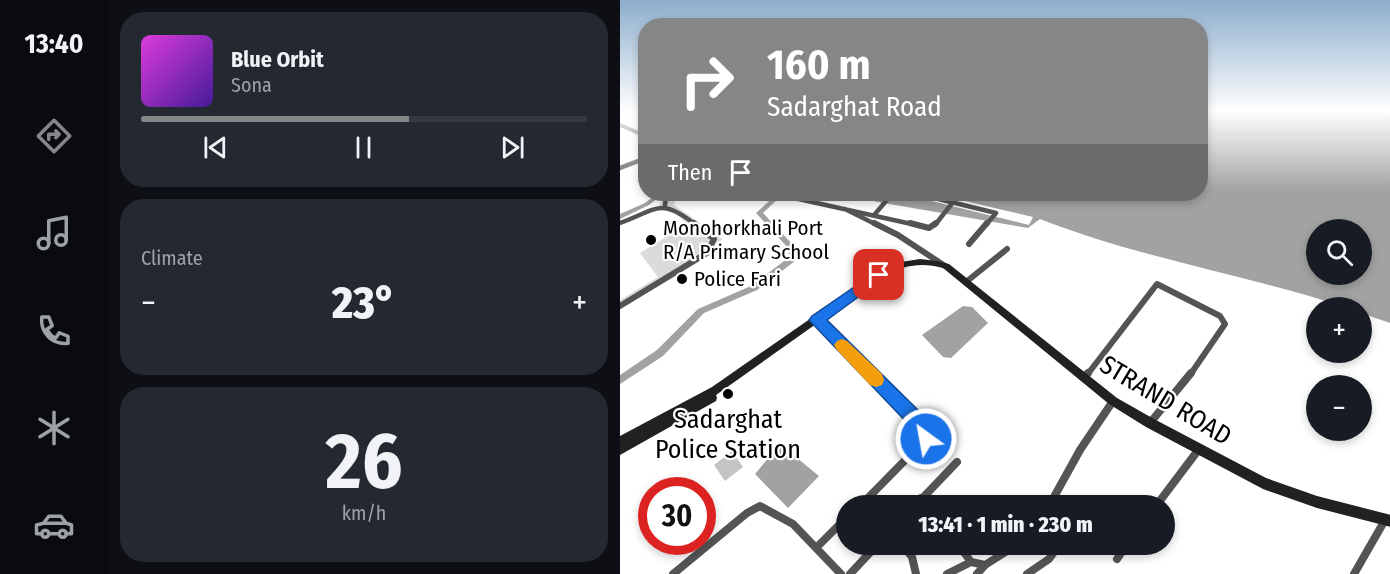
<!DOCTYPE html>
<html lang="en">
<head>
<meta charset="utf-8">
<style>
  body { margin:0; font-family:"Fira Sans Condensed",sans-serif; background:#242831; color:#f1f3f6; height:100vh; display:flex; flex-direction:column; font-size:22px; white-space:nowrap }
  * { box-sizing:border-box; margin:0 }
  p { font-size:20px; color:#9ea1a6 }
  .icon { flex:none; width:33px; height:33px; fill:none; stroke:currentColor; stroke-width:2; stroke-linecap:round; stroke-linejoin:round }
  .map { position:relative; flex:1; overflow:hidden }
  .drawer { display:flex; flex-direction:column; gap:12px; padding:12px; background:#0d0f14; width:512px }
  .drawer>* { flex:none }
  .top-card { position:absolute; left:18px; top:18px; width:570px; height:183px; border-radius:24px; box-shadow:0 3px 9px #0003; background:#858687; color:#fff; overflow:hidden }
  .controls { position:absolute; left:686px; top:219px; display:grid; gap:12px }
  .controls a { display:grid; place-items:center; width:66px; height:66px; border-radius:50%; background:#171b24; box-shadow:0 3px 9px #0003; font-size:30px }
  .speed { position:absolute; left:18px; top:477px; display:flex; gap:12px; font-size:30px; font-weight:700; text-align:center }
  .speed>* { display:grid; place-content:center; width:78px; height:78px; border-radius:50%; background:#171b24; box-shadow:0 3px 9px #0003; line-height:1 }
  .speed .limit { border:9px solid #d22; background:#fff; color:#111 }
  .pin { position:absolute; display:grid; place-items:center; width:51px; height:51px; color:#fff; margin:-26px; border-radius:12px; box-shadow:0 3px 9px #0006 }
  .me { position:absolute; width:66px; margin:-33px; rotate:328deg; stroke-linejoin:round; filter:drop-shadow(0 0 4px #0008) }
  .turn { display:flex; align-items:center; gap:21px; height:126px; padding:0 30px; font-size:27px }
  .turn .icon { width:78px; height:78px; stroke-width:2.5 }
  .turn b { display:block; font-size:42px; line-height:51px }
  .then { display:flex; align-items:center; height:57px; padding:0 30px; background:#0003; gap:12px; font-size:22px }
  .big { font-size:45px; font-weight:800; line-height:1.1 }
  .drawer .card { flex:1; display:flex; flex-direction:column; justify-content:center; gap:9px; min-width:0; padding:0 21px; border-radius:24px; background:#242831 }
  .drawer .dial { align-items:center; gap:0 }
  .dial b { font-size:78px; line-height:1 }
  .song { display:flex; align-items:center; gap:18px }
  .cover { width:72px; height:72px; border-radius:9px; background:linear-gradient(135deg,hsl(300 70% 55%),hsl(260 70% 35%)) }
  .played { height:6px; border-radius:3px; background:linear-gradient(90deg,#858687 60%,#363941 60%) }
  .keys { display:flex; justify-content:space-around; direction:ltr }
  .heat { display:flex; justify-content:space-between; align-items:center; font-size:33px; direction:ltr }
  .trip { position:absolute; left:216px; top:495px; width:339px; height:60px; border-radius:30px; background:#171b24; box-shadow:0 3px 9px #0003; font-weight:800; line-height:60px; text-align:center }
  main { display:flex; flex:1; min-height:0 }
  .tabs { display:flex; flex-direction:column; width:108px; justify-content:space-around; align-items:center; background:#090b0e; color:#9ea1a6 }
  .tabs .icon { width:42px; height:42px }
  .tabs .active { color:#858687 }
  .tabs b { font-size:27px; color:#f1f3f6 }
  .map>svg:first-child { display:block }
</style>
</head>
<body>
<main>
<nav class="tabs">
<b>13:40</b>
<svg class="icon active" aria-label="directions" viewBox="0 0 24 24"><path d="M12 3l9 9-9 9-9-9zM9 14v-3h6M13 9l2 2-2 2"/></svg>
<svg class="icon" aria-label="music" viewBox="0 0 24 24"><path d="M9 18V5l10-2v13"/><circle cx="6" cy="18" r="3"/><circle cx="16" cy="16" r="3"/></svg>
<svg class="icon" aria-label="phone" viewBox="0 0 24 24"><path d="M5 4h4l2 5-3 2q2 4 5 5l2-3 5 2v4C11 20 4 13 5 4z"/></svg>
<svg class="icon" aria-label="climate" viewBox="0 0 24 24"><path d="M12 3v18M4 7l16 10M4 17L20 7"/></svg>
<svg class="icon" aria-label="car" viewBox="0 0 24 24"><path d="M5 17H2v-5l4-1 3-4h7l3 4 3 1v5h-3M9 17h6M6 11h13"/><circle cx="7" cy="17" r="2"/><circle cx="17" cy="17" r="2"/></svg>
</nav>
<section class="drawer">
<div class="card">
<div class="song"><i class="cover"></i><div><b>Blue Orbit</b><p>Sona</p></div></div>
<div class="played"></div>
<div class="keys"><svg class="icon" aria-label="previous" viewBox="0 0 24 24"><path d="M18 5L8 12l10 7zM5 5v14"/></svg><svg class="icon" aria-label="pause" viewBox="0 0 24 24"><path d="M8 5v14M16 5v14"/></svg><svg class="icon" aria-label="next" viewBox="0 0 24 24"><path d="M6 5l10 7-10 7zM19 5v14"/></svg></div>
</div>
<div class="card"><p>Climate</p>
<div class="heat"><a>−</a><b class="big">23°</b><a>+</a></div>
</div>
<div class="card dial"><b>26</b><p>km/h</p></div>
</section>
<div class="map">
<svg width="771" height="574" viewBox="0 0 771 574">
  <rect width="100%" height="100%" fill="#fff"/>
  <!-- green -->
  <path fill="#dbdbdb" d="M 45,194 L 57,194 L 54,205 L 103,239 L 95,245 L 102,251 L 79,259 L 58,275 L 0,308 L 0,300 L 38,277 L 20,253 L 67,224 L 51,209 L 39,206 Z"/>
  <!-- water -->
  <path fill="#a2a2a2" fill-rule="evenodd" d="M 581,111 L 770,111 L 770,323 L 741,313 L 741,308 L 725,307 C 624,274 519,258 420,219 L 408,228 L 258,202 L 223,194 L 580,194 ZM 696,230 L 741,230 L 741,274 L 696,274 Z
    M 343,306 L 352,307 L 368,323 L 331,358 L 323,357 L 302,335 Z
    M 160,444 L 199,476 L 168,508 L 135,474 Z"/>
  <!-- pier -->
  <path fill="#fff" d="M 283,194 L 315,194 L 413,217 L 409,225 Z"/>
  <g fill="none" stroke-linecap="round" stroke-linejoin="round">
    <!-- canal -->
    <path fill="#a2a2a2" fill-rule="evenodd" d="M 37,194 L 43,194 L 29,205 L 0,219 L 0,214 L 25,203 Z
      M 157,194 L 163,194 L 143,213 L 174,246 L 176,259 L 175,261 L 137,290 L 84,313 L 43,356 L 0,384 L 0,375 L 37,350 L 78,309 L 131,286 L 168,258 L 169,249 L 136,213 Z"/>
  </g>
  <!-- building -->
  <path fill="#c4c4c4" d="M 112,451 L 123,467 L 105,481 L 94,465 Z"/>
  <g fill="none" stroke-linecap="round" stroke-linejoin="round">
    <!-- minor-far2 -->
    <path stroke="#545454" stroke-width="4.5" d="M 0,168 L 26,158
      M 156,194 L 296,225
      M 298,194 L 376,213 L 366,225
      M 45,206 L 46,194
      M 225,209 L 257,225
      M 255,214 L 272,194
      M 0,223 C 38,209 41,197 76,225
      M 315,225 L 333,202"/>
    <!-- minor-far1 -->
    <path stroke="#545454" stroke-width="6" d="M 254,223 L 278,235 L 325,266
      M 290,223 L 309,228 L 316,223
      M 349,244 L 367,223
      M 346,282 L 387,249
      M 0,306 L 87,253 L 94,239 L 74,223
      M 197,320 L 249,375
      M 467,375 L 537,284 L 600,316 L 605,324 L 570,375"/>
    <!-- minor -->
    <path stroke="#545454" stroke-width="8" d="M 464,378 L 468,373
      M 530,423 L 571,373
      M 301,498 L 307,506
      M 240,506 L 306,439 L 304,432 L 248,373
      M 295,506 L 337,462
      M 429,506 L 460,450 L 493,401
      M 536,506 L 579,449
      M 282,544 L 292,557 L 296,574
      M 338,544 L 351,562 L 365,565 L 398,544
      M 197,547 L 226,518
      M 497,559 L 507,544
      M 53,574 L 127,513 L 140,506 L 173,524 L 221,574
      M 230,574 L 258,544
      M 327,574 L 351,562
      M 357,574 L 365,565
      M 407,574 L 429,559 L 440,544
      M 734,574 L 765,520"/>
    <!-- secondary -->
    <path fill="#212121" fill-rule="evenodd" d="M 0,123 L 26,134 L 26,138 L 0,127 Z
      M 300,259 L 317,261 L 329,264 L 497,398 L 534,419 L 646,478 L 697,496 L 771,515 L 771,527 L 697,508 L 643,489 L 526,427 L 489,404 L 323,268 C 306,263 290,264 273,271 L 276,274 L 275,276 L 251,292 L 245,292 L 244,290 L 96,395 L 97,398 L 96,401 L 0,455 L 0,436 L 92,387 L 256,273 L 281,262 Z"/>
  </g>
  <!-- sky -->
  <linearGradient id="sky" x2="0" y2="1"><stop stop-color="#8cadcc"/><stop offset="0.58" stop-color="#fff"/><stop offset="1" stop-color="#fff" stop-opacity="0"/></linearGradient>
  <rect width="771" height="192" fill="url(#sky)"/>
  <!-- route -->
  <path fill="#1a73e8" stroke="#114b97" stroke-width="1.5" d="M 259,270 L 264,271 L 264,278 L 207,320 L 306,418 L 315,439 L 312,445 L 306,448 L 299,445 L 293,429 L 189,320 L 192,316 Z"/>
  <!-- slow -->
  <path fill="#f59e0b" d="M 222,339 L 227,341 L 262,374 L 264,380 L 262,385 L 256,387 L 250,385 L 217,350 L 214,345 L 217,341 Z"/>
  <!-- markers -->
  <g fill="#000" stroke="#fff" stroke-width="2">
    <circle cx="31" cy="240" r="6"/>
    <circle cx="62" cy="279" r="6"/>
    <circle cx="108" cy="394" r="6"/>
  </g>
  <g text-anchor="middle" stroke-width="4.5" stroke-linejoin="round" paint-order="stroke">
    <!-- poi labels -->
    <g font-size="21" fill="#000" stroke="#fff" text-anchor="start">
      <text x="43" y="235">Monohorkhali Port<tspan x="43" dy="24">R/A Primary School</tspan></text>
      <text x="74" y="286">Police Fari</text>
    </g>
    <!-- near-street labels -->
    <g font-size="26" fill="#000" stroke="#fff">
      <text transform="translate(546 400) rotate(31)" y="9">STRAND ROAD</text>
    </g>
    <!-- near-poi labels -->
    <g font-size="26" fill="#000" stroke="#fff">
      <text x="108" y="428">Sadarghat<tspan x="108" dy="30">Police Station</tspan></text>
    </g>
  </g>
</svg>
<div class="controls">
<a><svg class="icon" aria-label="search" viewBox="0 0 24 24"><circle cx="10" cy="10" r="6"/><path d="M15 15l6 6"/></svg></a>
<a>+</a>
<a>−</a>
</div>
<div class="speed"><div class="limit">30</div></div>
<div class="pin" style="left:259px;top:275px;background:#d93025"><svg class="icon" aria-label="arrive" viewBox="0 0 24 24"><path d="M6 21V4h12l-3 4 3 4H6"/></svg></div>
<svg class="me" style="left:306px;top:439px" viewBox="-20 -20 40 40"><circle r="17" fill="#1a73e8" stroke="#fff" stroke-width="3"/><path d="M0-11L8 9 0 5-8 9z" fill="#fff"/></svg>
<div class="trip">13:41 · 1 min · 230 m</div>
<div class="top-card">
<div class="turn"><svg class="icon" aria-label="right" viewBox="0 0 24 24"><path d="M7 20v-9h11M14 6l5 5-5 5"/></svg><div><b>160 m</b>Sadarghat Road</div></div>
<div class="then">Then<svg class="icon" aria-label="arrive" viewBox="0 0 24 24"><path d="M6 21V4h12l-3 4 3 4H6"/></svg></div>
</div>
</div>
</main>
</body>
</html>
